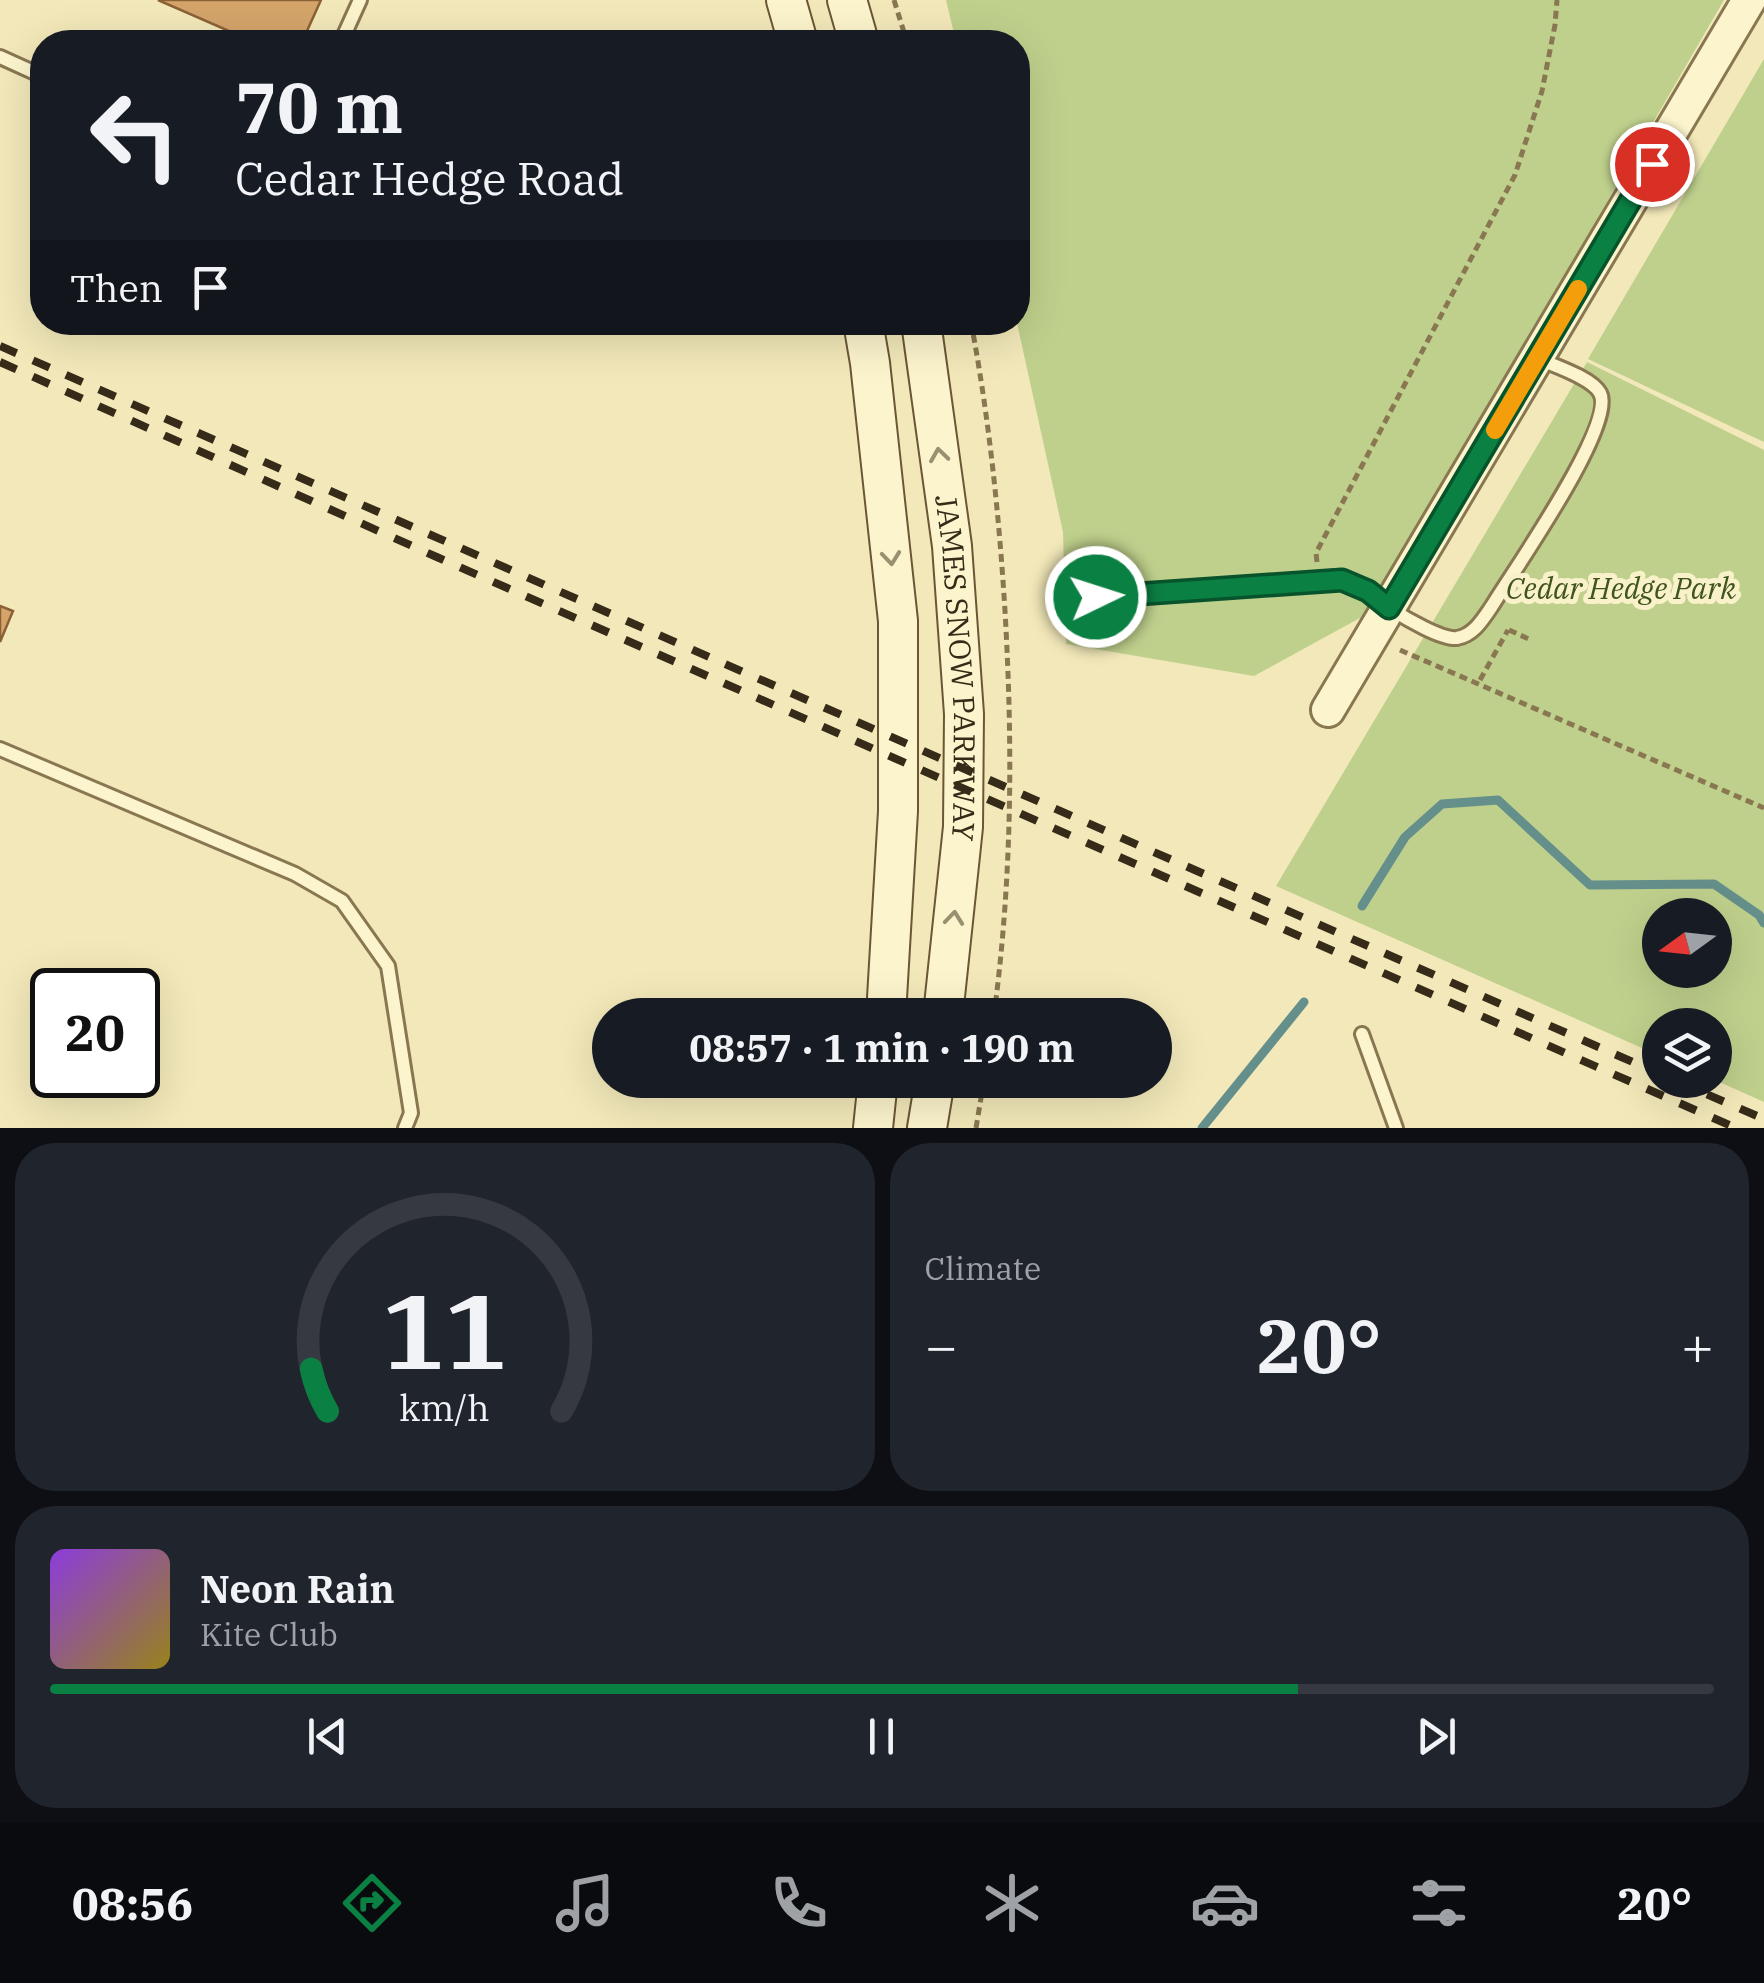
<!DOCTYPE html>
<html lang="en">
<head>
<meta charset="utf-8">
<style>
  body { margin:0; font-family:"IBM Plex Serif",serif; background:#20242c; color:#f1f3f6; height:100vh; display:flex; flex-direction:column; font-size:38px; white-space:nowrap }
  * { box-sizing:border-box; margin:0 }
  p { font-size:32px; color:#9ea1a6 }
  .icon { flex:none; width:55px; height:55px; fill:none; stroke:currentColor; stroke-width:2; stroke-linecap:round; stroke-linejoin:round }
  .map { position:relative; height:1128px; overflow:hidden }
  .drawer { display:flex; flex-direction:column; gap:15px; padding:15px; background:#0d0f14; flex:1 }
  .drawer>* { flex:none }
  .guide { position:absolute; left:30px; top:30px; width:1000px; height:305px; border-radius:40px; box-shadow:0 10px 40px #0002; background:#171b24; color:#f1f3f6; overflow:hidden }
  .needle { width:65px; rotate:255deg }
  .fabs { position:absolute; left:1642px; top:898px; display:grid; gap:20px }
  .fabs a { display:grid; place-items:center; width:90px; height:90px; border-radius:50%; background:#171b24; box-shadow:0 10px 40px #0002; font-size:50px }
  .speed { position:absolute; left:30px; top:968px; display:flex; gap:20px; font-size:50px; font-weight:700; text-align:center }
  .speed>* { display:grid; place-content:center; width:130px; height:130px; border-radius:50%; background:#171b24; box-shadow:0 10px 40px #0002; line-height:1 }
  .speed .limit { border:5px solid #111; border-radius:15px; background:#fff; color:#111 }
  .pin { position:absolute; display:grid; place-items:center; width:85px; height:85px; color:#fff; margin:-42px; border:5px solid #fff; border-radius:50%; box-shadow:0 2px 10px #0007 }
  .me { position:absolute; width:110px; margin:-55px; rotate:86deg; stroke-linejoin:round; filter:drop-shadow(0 0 8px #0008) }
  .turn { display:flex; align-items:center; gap:35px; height:210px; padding:0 40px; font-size:45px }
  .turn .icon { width:130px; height:130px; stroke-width:2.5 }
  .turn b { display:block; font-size:70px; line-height:85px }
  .then { display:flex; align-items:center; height:95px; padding:0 40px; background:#0003; gap:20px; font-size:38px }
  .big { font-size:75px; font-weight:700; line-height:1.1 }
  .drawer .widget { flex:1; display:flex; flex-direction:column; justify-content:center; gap:15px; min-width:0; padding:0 35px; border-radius:40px; background:#20242c }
  .drawer .dial { align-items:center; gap:0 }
  .dial svg { height:260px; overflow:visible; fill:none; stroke:#363941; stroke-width:7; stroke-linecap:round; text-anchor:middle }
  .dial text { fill:#f1f3f6; stroke:none }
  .song { display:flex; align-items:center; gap:30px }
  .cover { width:120px; height:120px; border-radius:15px; background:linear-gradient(135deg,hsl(270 70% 55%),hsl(50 70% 35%)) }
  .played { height:10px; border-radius:5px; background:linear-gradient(90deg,#0b8043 75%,#363941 75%) }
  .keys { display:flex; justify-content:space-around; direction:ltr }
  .heat { display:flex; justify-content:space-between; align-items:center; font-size:55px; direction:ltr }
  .drawer .tiles { flex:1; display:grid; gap:15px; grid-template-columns:1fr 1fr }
  .widget:last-child { grid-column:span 2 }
  .trip { position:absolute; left:592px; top:998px; width:580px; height:100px; border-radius:50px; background:#171b24; box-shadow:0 10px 40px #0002; font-weight:700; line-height:100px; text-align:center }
  .menu { display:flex; height:160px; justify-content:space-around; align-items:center; background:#090b0e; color:#9ea1a6 }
  .menu .icon { width:70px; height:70px }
  .menu .active { color:#0b8043 }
  .menu b { font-size:45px; color:#f1f3f6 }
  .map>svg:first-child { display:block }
</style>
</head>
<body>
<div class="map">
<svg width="1764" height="1128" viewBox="0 0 1764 1128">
  <rect width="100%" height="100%" fill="#f2e8b9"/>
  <!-- green -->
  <path fill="#bfd08c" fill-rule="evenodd" d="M 946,0 L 1724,0 L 1369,613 L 1254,676 L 1066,644 L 1063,532 L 1017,323 L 1018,42 L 956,42 Z
    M 1764,59 L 1764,442 L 1588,359 Z
    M 1587,362 L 1764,450 L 1764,1102 L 1715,1080 L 1715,1025 L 1660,1025 L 1660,1056 L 1276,886 ZM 1660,915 L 1715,915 L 1715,970 L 1660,970 Z"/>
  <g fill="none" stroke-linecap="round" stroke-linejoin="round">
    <!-- stream -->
    <path stroke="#658f8a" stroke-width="9" d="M 1362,906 L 1405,837 L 1442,804 L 1498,800 L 1590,885 L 1714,884 L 1759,915 L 1764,923
      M 1202,1128 L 1304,1002"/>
  </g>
  <!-- building -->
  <path fill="#d4a46a" stroke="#8a6236" stroke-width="2.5" d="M 158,0 L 321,0 L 302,42 L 254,42 Z
    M 0,606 L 13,611 L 0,642 Z"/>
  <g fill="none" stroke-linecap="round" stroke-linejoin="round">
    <!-- service casing -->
    <g stroke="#897752" stroke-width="18">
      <path id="service" d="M 341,42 L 360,0
        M 0,57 L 42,76
        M 1096,597 L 1319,580 C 1336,581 1350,582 1366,590 C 1375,595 1382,604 1391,609 C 1405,618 1442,640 1457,638 C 1474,635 1483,619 1492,606 C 1512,573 1617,424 1600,393 C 1592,378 1555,366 1539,359
        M 0,749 L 295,874 L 342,901 L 388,966 L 411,1113 L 405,1128
        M 1362,1034 L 1396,1128"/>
    </g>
    <!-- tertiary casing -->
    <g stroke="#897752" stroke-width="38">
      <path id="tertiary" d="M 1328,710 L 1749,0"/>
    </g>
    <!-- secondary casing -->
    <g stroke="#6b5736" stroke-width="42">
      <g id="secondary">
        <path d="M 786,0 L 798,42"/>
        <path d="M 847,0 L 859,42"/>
        <path d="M 863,322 L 870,363 L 898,621 L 898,811 L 886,1015"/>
        <path id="s1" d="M 921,322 L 952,546 L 964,714 L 963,827 L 943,1015"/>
        <path d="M 873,1128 L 878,1080"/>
        <path d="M 927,1128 L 935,1080"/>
      </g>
    </g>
    <!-- path -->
    <path stroke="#897752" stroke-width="5" stroke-dasharray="8 5" stroke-linecap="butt" d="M 894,0 L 907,42
      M 971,322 C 989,418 999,514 1005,611 C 1013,749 1012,878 994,1015
      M 1317,562 L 1316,553 L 1515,175 L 1542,91 L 1555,25 L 1557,0
      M 1509,630 L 1531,640
      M 1400,650 L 1764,808
      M 1480,680 L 1508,630
      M 976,1128 L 984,1080"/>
    <!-- service -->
    <use href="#service" stroke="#fcf4cc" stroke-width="12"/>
    <!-- tertiary -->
    <use href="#tertiary" stroke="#fcf4cc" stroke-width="32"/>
    <!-- secondary -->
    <use href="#secondary" stroke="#fcf4cc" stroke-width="38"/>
    <!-- rail -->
    <path stroke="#362b19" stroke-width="8" stroke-dasharray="18 18" stroke-linecap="butt" d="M 0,346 L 1660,1074
      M 0,362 L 439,558 L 1736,1128
      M 1674,1080 L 1764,1119"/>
  </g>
  <!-- one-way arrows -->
  <defs><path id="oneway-chevron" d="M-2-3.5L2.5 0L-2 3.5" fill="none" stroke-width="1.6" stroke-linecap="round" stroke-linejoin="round" transform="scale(2.5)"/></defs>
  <g stroke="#999072">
    <use href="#oneway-chevron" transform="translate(939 455) rotate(-98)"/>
    <use href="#oneway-chevron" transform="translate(891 558) rotate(84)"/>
    <use href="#oneway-chevron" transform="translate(954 918) rotate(-84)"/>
  </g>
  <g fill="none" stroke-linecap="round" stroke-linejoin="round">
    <!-- route casing -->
    <g stroke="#07532c" stroke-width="25">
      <path id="route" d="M 1096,597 L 1342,580 L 1368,591 L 1389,608 L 1652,164"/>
    </g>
    <!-- route -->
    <use href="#route" stroke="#0b8043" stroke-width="18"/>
    <!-- slow -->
    <path stroke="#f59e0b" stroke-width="18" d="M 1495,430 L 1578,289"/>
  </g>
  <g text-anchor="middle" stroke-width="10" stroke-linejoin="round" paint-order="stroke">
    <!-- park labels -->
    <g font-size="30" font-style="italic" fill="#40551d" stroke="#f9f1c9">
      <text x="1621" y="599">Cedar Hedge Park</text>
    </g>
    <!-- street labels -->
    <g font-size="30" fill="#362b19" stroke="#f9f1c9">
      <text dy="10" stroke="none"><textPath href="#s1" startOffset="348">JAMES SNOW PARKWAY</textPath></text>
    </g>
  </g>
</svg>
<div class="fabs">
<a><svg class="needle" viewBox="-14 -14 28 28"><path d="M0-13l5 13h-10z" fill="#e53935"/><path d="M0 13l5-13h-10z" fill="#9ea1a6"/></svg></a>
<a><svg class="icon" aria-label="layers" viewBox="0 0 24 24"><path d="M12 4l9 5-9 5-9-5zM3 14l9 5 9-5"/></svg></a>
</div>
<div class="speed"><div class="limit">20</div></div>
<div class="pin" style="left:1652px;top:164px;background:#d93025"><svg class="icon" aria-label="arrive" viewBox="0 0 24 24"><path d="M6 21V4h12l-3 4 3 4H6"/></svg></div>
<svg class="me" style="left:1096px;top:597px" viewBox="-20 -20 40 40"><circle r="17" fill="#0b8043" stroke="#fff" stroke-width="3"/><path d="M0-11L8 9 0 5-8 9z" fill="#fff"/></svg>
<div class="trip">08:57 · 1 min · 190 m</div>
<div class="guide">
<div class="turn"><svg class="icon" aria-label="left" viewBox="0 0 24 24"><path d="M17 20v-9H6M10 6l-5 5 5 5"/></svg><div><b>70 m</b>Cedar Hedge Road</div></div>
<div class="then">Then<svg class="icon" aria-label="arrive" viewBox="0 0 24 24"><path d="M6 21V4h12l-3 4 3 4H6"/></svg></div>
</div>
</div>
<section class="drawer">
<div class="tiles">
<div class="widget dial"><svg viewBox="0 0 100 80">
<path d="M14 69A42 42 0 1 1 86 69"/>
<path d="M14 69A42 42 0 0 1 9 56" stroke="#0b8043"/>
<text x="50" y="56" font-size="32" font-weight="700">11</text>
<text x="50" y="72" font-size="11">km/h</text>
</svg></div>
<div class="widget"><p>Climate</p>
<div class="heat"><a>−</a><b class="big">20°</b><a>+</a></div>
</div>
<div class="widget">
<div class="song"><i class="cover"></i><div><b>Neon Rain</b><p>Kite Club</p></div></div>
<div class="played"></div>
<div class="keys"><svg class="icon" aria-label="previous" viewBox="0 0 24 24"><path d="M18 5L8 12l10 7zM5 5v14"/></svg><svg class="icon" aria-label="pause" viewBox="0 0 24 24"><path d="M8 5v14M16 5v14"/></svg><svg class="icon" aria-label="next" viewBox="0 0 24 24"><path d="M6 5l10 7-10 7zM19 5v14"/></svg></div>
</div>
</div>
</section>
<nav class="menu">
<b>08:56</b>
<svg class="icon active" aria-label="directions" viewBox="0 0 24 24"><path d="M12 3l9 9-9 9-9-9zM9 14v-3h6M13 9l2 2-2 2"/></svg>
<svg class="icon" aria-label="music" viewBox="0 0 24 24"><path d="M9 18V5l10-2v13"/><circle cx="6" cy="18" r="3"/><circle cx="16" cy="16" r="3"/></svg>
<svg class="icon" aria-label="phone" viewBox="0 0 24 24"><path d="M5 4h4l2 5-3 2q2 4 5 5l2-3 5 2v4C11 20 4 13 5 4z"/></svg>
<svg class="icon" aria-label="climate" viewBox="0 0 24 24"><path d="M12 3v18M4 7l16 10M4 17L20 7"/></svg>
<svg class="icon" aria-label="car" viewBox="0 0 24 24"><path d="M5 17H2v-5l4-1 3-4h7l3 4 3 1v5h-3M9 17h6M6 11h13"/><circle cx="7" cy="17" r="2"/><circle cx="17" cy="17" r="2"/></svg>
<svg class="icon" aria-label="filters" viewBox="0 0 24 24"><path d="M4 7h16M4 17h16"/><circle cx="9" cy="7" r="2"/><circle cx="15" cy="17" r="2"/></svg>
<b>20°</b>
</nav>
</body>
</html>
